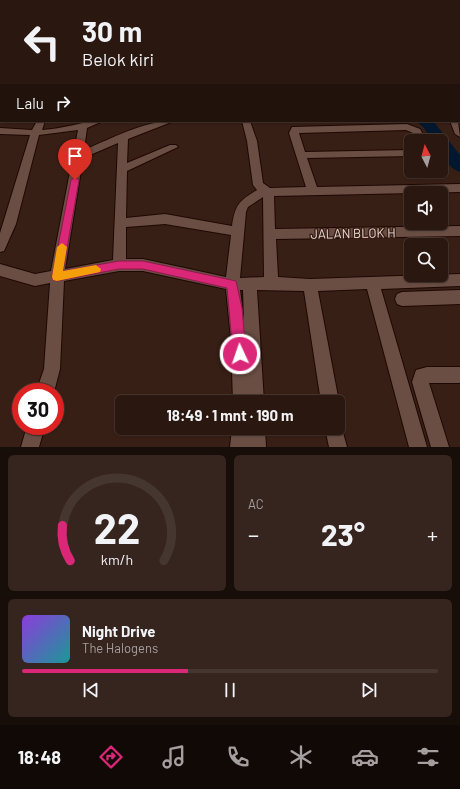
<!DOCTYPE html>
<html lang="id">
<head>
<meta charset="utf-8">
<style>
  body { margin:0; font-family:Barlow,sans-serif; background:#36241e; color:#f1f3f6; height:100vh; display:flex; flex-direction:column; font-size:15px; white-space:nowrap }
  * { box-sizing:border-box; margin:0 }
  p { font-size:13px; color:#a59f9f }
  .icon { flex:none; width:22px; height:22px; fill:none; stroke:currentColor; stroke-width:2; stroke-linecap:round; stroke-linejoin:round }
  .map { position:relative; height:447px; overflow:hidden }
  .panel { display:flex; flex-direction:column; gap:8px; padding:8px; background:#170d09; flex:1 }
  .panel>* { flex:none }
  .hud { position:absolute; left:0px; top:0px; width:460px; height:122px; box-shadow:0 1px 3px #0004,0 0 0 1px #463630; background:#2a1710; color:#f1f3f6; overflow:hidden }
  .needle { width:26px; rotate:354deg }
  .controls { position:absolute; left:404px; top:134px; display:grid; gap:8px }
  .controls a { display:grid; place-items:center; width:44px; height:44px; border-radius:6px; background:#2a1710; box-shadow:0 1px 3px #0004,0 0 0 1px #463630; font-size:20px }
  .speed { position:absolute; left:12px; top:383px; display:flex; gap:8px; font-size:20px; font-weight:700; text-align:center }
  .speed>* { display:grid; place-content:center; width:52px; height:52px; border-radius:50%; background:#2a1710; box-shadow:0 1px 3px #0004,0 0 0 1px #463630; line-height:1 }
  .speed .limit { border:6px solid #d22; background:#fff; color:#111 }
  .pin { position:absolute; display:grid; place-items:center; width:34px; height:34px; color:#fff; margin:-41px -17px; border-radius:50% 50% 50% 0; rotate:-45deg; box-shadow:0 0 4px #0007 }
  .pin .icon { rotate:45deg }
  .me { position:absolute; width:44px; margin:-22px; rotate:357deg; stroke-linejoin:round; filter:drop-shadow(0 0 3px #0008) }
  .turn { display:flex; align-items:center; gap:14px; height:84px; padding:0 16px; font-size:18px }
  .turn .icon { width:52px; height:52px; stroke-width:2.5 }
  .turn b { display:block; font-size:28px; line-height:34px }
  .then { display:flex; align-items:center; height:38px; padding:0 16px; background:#0003; gap:8px; font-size:15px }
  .big { font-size:30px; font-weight:700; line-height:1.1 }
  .panel .card { flex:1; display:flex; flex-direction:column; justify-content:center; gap:6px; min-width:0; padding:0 14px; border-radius:6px; background:#36241e }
  .panel .dial { align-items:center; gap:0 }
  .dial svg { height:104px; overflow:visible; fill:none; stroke:#463630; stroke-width:7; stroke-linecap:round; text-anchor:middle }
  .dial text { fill:#f1f3f6; stroke:none }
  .song { display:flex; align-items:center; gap:12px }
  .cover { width:48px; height:48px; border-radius:6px; background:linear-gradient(135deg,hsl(270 70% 55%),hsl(180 70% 35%)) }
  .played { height:4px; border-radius:2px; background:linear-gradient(90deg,#db2777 40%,#463630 40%) }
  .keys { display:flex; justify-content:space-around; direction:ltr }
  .heat { display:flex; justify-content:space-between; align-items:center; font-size:22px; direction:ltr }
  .panel .tiles { flex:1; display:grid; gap:8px; grid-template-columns:1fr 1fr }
  .card:last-child { grid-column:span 2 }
  .trip { position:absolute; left:115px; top:395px; width:230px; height:40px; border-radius:6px; background:#2a1710; box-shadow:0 1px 3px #0004,0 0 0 1px #463630; font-weight:700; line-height:40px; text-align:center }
  .dock { display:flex; height:64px; justify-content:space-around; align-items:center; background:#110906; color:#a59f9f }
  .dock .icon { width:28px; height:28px }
  .dock .active { color:#db2777 }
  .dock b { font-size:18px; color:#f1f3f6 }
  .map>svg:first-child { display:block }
</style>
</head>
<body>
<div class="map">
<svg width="460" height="447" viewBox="0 0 460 447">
  <rect width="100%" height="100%" fill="#381f16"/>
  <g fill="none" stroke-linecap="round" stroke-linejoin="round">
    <!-- river -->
    <path fill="#02182e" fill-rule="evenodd" d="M 0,47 L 1,47 L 1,56 L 0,56 Z
      M 416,121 L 434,122 L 460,155 L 460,172 C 447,168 441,153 441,141 L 432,141 L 424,128 Z"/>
    <!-- minor casing -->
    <g stroke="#1e0802" stroke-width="2">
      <path id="minor" d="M 76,0 L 82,0 L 75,1 Z
        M 299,0 L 305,0 L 306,1 L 300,1 Z
        M 398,0 L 419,0 L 397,1 Z
        M 453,0 L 460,0 L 460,2 L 454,1 Z
        M 0,9 L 1,9 L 1,13 L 0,13 Z
        M 0,19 L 1,19 L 1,23 L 0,23 Z
        M 459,26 L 460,26 L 460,30 L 459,30 Z
        M 0,30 L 1,30 L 0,35 Z
        M 459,39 L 460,39 L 460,43 L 459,43 Z
        M 459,48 L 460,48 L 460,53 L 459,53 Z
        M 459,72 L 460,72 L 460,77 L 459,77 Z
        M 0,84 L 1,84 L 1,89 L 0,89 Z
        M 459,86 L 460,86 L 460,90 L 459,90 Z
        M 459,100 L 460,100 L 460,106 L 459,106 Z
        M 37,121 L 45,121 L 42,130 C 63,129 83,121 103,121 L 87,128 L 84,150 C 113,138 143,121 174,121 L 128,139 L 127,163 L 170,145 L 176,145 L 178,147 L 127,171 L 126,218 L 165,214 L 232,226 C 235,205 239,201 257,190 L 253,185 L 247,141 L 242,121 L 250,121 L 257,141 L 263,183 L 270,188 L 306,187 L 289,133 L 292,127 L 407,124 L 420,129 L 427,141 L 417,141 L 413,133 L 406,130 L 299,133 L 305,152 L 411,150 L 411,156 L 307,158 L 317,187 L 460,184 L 460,192 L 274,196 L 275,229 L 460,226 L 460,236 L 276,239 L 278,277 L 310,279 L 460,274 L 460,286 L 381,289 L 427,447 L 409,447 L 367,289 L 318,291 L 339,402 L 338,404 L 338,402 L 321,402 L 304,291 L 257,290 L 264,402 L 233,402 L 231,339 L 226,289 L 143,271 L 119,271 L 64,281 L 60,369 L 54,392 L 36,392 L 44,369 L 50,283 L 35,286 L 0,276 L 0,264 L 35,274 L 51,271 L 78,130 L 39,135 L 16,224 L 4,251 L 0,252 L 0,233 L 30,135 L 0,134 L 0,128 L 32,130 ZM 118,143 L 113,260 L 65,269 L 83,158 ZM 263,197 L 264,277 L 240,278 L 246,212 L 248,207 ZM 165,224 L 231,235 L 226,277 L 143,259 L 126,259 L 126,227 ZM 240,290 L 243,290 L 244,321 Z
        M 450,121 L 458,121 L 460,137 L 455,134 Z
        M 460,290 L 460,304 L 402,306 L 397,304 L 395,299 L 397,294 L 402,292 Z
        M 427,367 L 460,367 L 460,383 L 429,383 L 449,447 L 431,447 L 412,382 L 416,370 Z
        M 338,421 L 340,422 L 347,447 L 329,447 L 325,428 L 338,428 Z
        M 27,426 L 45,426 L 39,447 L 21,447 Z
        M 232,428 L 265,428 L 266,447 L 230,447 Z"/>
    </g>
    <!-- minor -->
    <use href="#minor" fill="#6a4e44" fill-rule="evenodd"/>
  </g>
  <!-- route -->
  <path fill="#db2777" stroke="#8e194d" d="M 75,177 L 79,180 L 63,271 L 119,261 L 143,261 L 236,281 L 242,308 L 246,354 L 244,359 L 240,361 L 235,359 L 233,354 L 227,288 L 143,269 L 119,269 L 57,281 L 53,280 L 52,277 L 71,180 Z"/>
  <!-- slow -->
  <path fill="#f59e0b" d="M 62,243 L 67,247 L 63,271 L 96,265 L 101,269 L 100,272 L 57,281 L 53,280 L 52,277 L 57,247 Z"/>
  <g text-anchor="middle" stroke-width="3" stroke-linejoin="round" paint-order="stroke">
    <!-- street labels -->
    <g font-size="13" fill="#ecdbd5" stroke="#381f16">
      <text transform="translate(353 233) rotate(-1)" y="5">JALAN BLOK H</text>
    </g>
  </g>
</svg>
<div class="controls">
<a><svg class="needle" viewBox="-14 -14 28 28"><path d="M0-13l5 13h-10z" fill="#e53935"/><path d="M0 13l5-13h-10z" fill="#a59f9f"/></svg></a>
<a><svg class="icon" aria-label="sound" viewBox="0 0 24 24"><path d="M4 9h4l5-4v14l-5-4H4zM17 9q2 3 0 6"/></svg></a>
<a><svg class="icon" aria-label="search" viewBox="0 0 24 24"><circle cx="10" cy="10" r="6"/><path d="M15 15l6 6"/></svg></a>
</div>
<div class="speed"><div class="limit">30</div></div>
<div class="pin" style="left:75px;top:180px;background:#d93025"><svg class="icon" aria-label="arrive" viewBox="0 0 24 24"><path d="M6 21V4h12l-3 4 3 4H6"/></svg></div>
<svg class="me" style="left:240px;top:354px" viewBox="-20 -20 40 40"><circle r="17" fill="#db2777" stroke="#fff" stroke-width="3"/><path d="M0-11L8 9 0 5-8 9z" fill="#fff"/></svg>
<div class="trip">18:49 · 1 mnt · 190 m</div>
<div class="hud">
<div class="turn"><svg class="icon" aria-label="left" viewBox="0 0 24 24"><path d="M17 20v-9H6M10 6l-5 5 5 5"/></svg><div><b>30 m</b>Belok kiri</div></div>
<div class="then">Lalu<svg class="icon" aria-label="right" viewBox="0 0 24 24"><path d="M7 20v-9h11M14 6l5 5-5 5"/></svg></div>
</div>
</div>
<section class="panel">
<div class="tiles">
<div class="card dial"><svg viewBox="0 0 100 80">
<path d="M14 69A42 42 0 1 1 86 69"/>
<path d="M14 69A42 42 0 0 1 8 42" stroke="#db2777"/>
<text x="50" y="56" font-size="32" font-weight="700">22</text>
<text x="50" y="72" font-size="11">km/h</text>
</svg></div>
<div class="card"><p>AC</p>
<div class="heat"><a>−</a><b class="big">23°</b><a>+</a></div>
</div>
<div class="card">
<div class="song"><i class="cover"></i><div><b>Night Drive</b><p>The Halogens</p></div></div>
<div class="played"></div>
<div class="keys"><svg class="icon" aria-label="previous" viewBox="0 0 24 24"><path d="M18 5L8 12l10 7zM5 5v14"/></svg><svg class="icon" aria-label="pause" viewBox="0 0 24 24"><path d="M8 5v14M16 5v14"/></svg><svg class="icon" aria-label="next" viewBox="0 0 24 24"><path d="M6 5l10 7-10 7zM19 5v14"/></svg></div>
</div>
</div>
</section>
<nav class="dock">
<b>18:48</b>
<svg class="icon active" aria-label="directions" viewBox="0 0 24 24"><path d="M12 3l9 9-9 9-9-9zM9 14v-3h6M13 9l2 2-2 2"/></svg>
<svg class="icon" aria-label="music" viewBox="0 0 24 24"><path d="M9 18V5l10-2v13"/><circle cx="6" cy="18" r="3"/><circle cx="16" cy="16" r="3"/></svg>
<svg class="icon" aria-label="phone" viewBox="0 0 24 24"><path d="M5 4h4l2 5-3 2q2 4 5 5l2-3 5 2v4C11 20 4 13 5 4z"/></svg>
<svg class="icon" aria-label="climate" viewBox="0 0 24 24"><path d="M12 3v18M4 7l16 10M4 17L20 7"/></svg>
<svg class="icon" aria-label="car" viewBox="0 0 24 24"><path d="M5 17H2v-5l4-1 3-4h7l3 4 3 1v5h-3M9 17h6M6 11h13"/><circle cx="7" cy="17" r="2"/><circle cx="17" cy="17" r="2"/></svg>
<svg class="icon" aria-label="filters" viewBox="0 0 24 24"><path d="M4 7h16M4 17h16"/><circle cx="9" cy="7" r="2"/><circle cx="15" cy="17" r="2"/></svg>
</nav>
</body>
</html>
